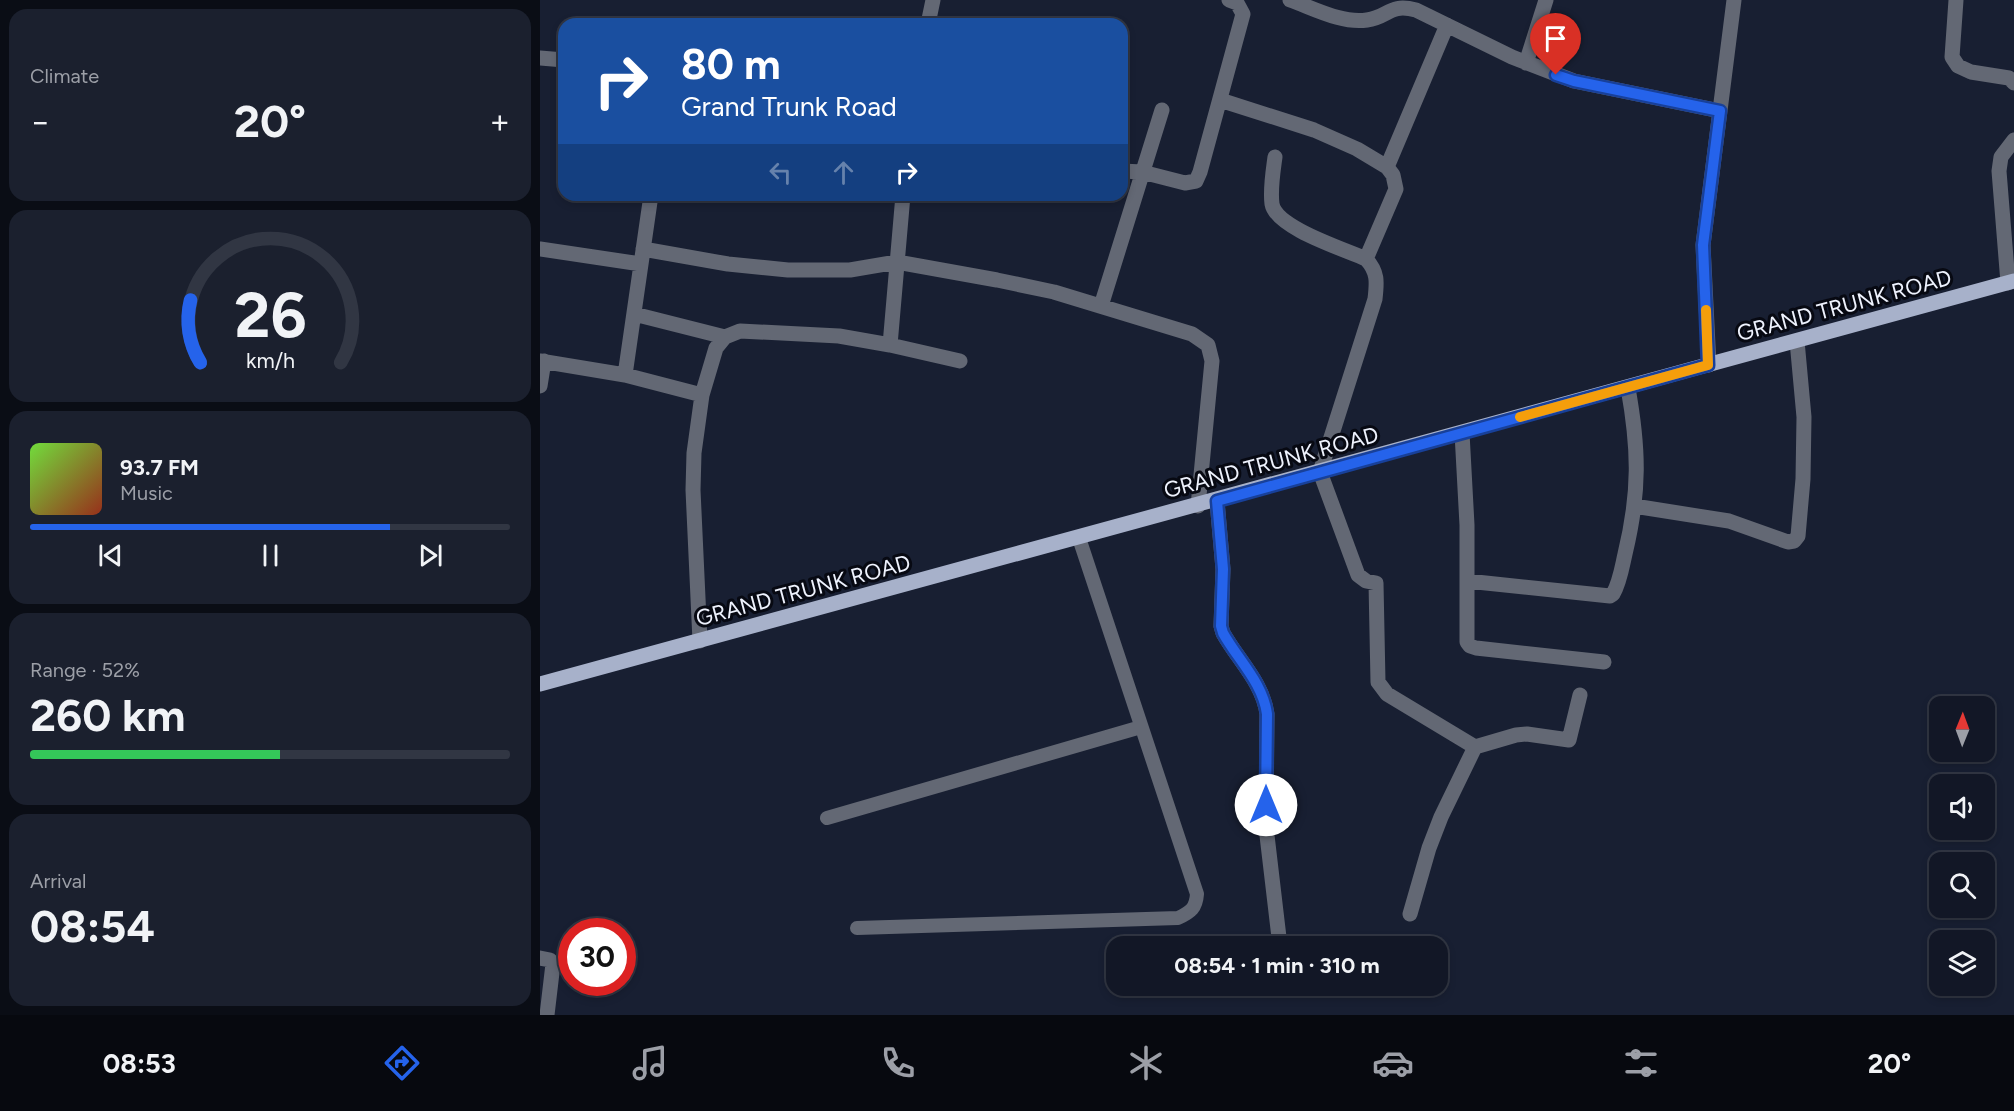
<!DOCTYPE html>
<html lang="en">
<head>
<meta charset="utf-8">
<style>
  body { margin:0; font-family:Figtree,sans-serif; background:#1b202e; color:#f1f3f6; height:100vh; display:flex; flex-direction:column; font-size:22px; white-space:nowrap }
  * { box-sizing:border-box; margin:0 }
  p { font-size:20px; color:#9c9fa7 }
  .icon { flex:none; width:33px; height:33px; fill:none; stroke:currentColor; stroke-width:2; stroke-linecap:round; stroke-linejoin:round }
  .map { position:relative; flex:1; overflow:hidden }
  .panel { display:flex; flex-direction:column; gap:9px; padding:9px; background:#0a0d15; width:540px }
  .panel>* { flex:none }
  .top-card { position:absolute; left:18px; top:18px; width:570px; height:183px; border-radius:18px; box-shadow:0 3px 9px #0003,0 0 0 2px #313643; background:#1a4fa0; color:#fff; overflow:hidden }
  .needle { width:39px; rotate:1deg }
  .buttons { position:absolute; left:1389px; top:696px; display:grid; gap:12px }
  .buttons a { display:grid; place-items:center; width:66px; height:66px; border-radius:12px; background:#121726; box-shadow:0 3px 9px #0003,0 0 0 2px #313643; font-size:30px }
  .speed { position:absolute; left:18px; top:918px; display:flex; gap:12px; font-size:30px; font-weight:700; text-align:center }
  .speed>* { display:grid; place-content:center; width:78px; height:78px; border-radius:50%; background:#121726; box-shadow:0 3px 9px #0003,0 0 0 2px #313643; line-height:1 }
  .speed .limit { border:9px solid #d22; background:#fff; color:#111 }
  .pin { position:absolute; display:grid; place-items:center; width:51px; height:51px; color:#fff; margin:-62px -26px; border-radius:50% 50% 50% 0; rotate:-45deg; box-shadow:0 0 6px #0007 }
  .pin .icon { rotate:45deg }
  .me { position:absolute; width:66px; margin:-33px; rotate:0deg; stroke-linejoin:round; filter:drop-shadow(0 0 4px #0008) }
  .turn { display:flex; align-items:center; gap:21px; height:126px; padding:0 24px; font-size:27px }
  .turn .icon { width:78px; height:78px; stroke-width:2.5 }
  .turn b { display:block; font-size:42px; line-height:51px }
  .lanes { display:flex; align-items:center; height:57px; padding:0 24px; background:#0003; justify-content:center; gap:30px; direction:ltr }
  .lanes .off { opacity:.35 }
  .big { font-size:45px; font-weight:700; line-height:1.1 }
  .panel .widget { flex:1; display:flex; flex-direction:column; justify-content:center; gap:9px; min-width:0; padding:0 21px; border-radius:18px; background:#1b202e }
  .panel .dial { align-items:center; gap:0 }
  .dial svg { height:156px; overflow:visible; fill:none; stroke:#313643; stroke-width:7; stroke-linecap:round; text-anchor:middle }
  .dial text { fill:#f1f3f6; stroke:none }
  .song { display:flex; align-items:center; gap:18px }
  .cover { width:72px; height:72px; border-radius:9px; background:linear-gradient(135deg,hsl(100 70% 55%),hsl(10 70% 35%)) }
  .played { height:6px; border-radius:3px; background:linear-gradient(90deg,#2563eb 75%,#313643 75%) }
  .keys { display:flex; justify-content:space-around; direction:ltr }
  .heat { display:flex; justify-content:space-between; align-items:center; font-size:33px; direction:ltr }
  .charge { height:9px; border-radius:4px; background:linear-gradient(90deg,#34c759 52%,#313643 0) }
  .trip { position:absolute; left:566px; top:936px; width:342px; height:60px; border-radius:18px; background:#121726; box-shadow:0 3px 9px #0003,0 0 0 2px #313643; font-weight:700; line-height:60px; text-align:center }
  .tabs { display:flex; height:96px; justify-content:space-around; align-items:center; background:#07090f; color:#9c9fa7 }
  .tabs .icon { width:42px; height:42px }
  .tabs .active { color:#2563eb }
  .tabs b { font-size:27px; color:#f1f3f6 }
  main { display:flex; flex:1; min-height:0 }
  .map>svg:first-child { display:block }
</style>
</head>
<body>
<main>
<section class="panel">
<div class="widget"><p>Climate</p>
<div class="heat"><a>−</a><b class="big">20°</b><a>+</a></div>
</div>
<div class="widget dial"><svg viewBox="0 0 100 80">
<path d="M14 69A42 42 0 1 1 86 69"/>
<path d="M14 69A42 42 0 0 1 9 37" stroke="#2563eb"/>
<text x="50" y="56" font-size="32" font-weight="700">26</text>
<text x="50" y="72" font-size="11">km/h</text>
</svg></div>
<div class="widget">
<div class="song"><i class="cover"></i><div><b>93.7 FM</b><p>Music</p></div></div>
<div class="played"></div>
<div class="keys"><svg class="icon" aria-label="previous" viewBox="0 0 24 24"><path d="M18 5L8 12l10 7zM5 5v14"/></svg><svg class="icon" aria-label="pause" viewBox="0 0 24 24"><path d="M8 5v14M16 5v14"/></svg><svg class="icon" aria-label="next" viewBox="0 0 24 24"><path d="M6 5l10 7-10 7zM19 5v14"/></svg></div>
</div>
<div class="widget"><p>Range · 52%</p><b class="big">260 km</b><div class="charge"></div></div>
<div class="widget"><p>Arrival</p><b class="big">08:54</b></div>
</section>
<div class="map">
<svg width="1474" height="1015" viewBox="0 0 1474 1015">
  <rect width="100%" height="100%" fill="#181f32"/>
  <g fill="none" stroke-linecap="round" stroke-linejoin="round">
    <!-- lane -->
    <path stroke="#636874" stroke-width="14" d="M 287,818 L 601,727
      M 317,928 L 638,918 C 651,912 656,908 657,894 L 539,538"/>
    <!-- street -->
    <path stroke="#636874" stroke-width="15" d="M 750,0 C 773,8 802,24 827,20 C 849,17 849,3 876,10 L 972,57 L 1034,81 L 1180,111
      M 1416,0 L 1412,57 L 1418,66 L 1431,72 L 1469,78 L 1474,83
      M 388,24 L 393,0
      M 0,58 L 24,60
      M 986,63 L 1006,0
      M 680,100 L 774,130 L 817,149 L 847,167 L 853,175 L 856,189 L 826,259
      M 735,157 C 733,172 730,189 732,204 C 736,228 804,249 826,259 C 838,272 837,282 835,299 L 780,472 L 818,575 L 826,581 L 836,583 L 838,682 L 847,694 L 935,747 L 901,817 L 889,848 L 870,914
      M 847,167 L 907,25
      M 582,171 L 602,172 L 645,183 L 656,181 L 660,172 L 703,14 L 697,3 L 689,0
      M 0,249 L 101,264
      M 103,249 L 188,264 L 248,270 L 310,270 L 357,262 L 457,280 L 514,292 L 652,334 L 668,345 L 672,361 L 658,506
      M 1468,283 L 1459,171 L 1461,157 L 1474,140
      M 561,306 L 622,110
      M 94,314 L 185,337
      M 350,345 L 363,195
      M 0,361 L 85,375 L 162,395
      M 1169,365 L 1163,245 L 1194,0
      M 85,375 L 111,195
      M 0,386 L 4,361
      M 922,433 L 927,525 L 927,642 L 930,646 L 936,648 L 1064,662
      M 677,501 L 683,569 L 681,626 L 683,633 C 698,660 723,683 727,714 L 726,827 L 740,946
      M 1094,506 L 1189,521 L 1248,542 L 1254,541 L 1258,536 L 1263,479 L 1264,417 L 1257,341
      M 927,581 L 1070,596 L 1073,594 C 1080,582 1082,567 1085,554 C 1100,492 1099,449 1088,388
      M 160,641 L 153,490 L 154,453 L 162,395 L 176,348 L 185,337 L 200,331 L 299,336 L 350,345 L 420,361
      M 935,747 L 976,735 L 987,734 L 1029,740 L 1040,695
      M 0,958 L 10,960 L 13,964 L 7,1015"/>
    <!-- primary -->
    <path stroke="#a7b1ca" stroke-width="15" d="M 0,684 L 1474,281"/>
  </g>
  <g fill="none" stroke-linecap="round" stroke-linejoin="round">
    <!-- route casing -->
    <g stroke="#184099" stroke-width="15">
      <path id="route" d="M 726,805 L 727,714 C 723,683 698,660 683,633 L 681,626 L 683,569 L 677,501 L 1168,365 L 1163,245 L 1180,111 L 1034,81 L 1016,75"/>
    </g>
    <!-- route -->
    <use href="#route" stroke="#2563eb" stroke-width="10"/>
    <!-- slow -->
    <path stroke="#f59e0b" stroke-width="10" d="M 980,417 L 1168,365 L 1166,310"/>
  </g>
  <g text-anchor="middle" stroke-width="6" stroke-linejoin="round" paint-order="stroke">
    <!-- street labels -->
    <g font-size="22" fill="#eef2fd" stroke="#070912">
      <text transform="translate(1304 305) rotate(-15)" y="8">GRAND TRUNK ROAD</text>
      <text transform="translate(731 462) rotate(-15)" y="8">GRAND TRUNK ROAD</text>
      <text transform="translate(263 590) rotate(-15)" y="8">GRAND TRUNK ROAD</text>
    </g>
  </g>
</svg>
<div class="buttons">
<a><svg class="needle" viewBox="-14 -14 28 28"><path d="M0-13l5 13h-10z" fill="#e53935"/><path d="M0 13l5-13h-10z" fill="#9c9fa7"/></svg></a>
<a><svg class="icon" aria-label="sound" viewBox="0 0 24 24"><path d="M4 9h4l5-4v14l-5-4H4zM17 9q2 3 0 6"/></svg></a>
<a><svg class="icon" aria-label="search" viewBox="0 0 24 24"><circle cx="10" cy="10" r="6"/><path d="M15 15l6 6"/></svg></a>
<a><svg class="icon" aria-label="layers" viewBox="0 0 24 24"><path d="M12 4l9 5-9 5-9-5zM3 14l9 5 9-5"/></svg></a>
</div>
<div class="speed"><div class="limit">30</div></div>
<div class="pin" style="left:1016px;top:75px;background:#d93025"><svg class="icon" aria-label="arrive" viewBox="0 0 24 24"><path d="M6 21V4h12l-3 4 3 4H6"/></svg></div>
<svg class="me" style="left:726px;top:805px" viewBox="-20 -20 40 40"><circle r="19" fill="#fff"/><path d="M0-13L10 11 0 6-10 11z" fill="#2563eb"/></svg>
<div class="trip">08:54 · 1 min · 310 m</div>
<div class="top-card">
<div class="turn"><svg class="icon" aria-label="right" viewBox="0 0 24 24"><path d="M7 20v-9h11M14 6l5 5-5 5"/></svg><div><b>80 m</b>Grand Trunk Road</div></div>
<div class="lanes"><svg class="icon off" aria-label="left" viewBox="0 0 24 24"><path d="M17 20v-9H6M10 6l-5 5 5 5"/></svg><svg class="icon off" aria-label="ahead" viewBox="0 0 24 24"><path d="M12 20V5M6 11l6-6 6 6"/></svg><svg class="icon" aria-label="right" viewBox="0 0 24 24"><path d="M7 20v-9h11M14 6l5 5-5 5"/></svg></div>
</div>
</div>
</main>
<nav class="tabs">
<b>08:53</b>
<svg class="icon active" aria-label="directions" viewBox="0 0 24 24"><path d="M12 3l9 9-9 9-9-9zM9 14v-3h6M13 9l2 2-2 2"/></svg>
<svg class="icon" aria-label="music" viewBox="0 0 24 24"><path d="M9 18V5l10-2v13"/><circle cx="6" cy="18" r="3"/><circle cx="16" cy="16" r="3"/></svg>
<svg class="icon" aria-label="phone" viewBox="0 0 24 24"><path d="M5 4h4l2 5-3 2q2 4 5 5l2-3 5 2v4C11 20 4 13 5 4z"/></svg>
<svg class="icon" aria-label="climate" viewBox="0 0 24 24"><path d="M12 3v18M4 7l16 10M4 17L20 7"/></svg>
<svg class="icon" aria-label="car" viewBox="0 0 24 24"><path d="M5 17H2v-5l4-1 3-4h7l3 4 3 1v5h-3M9 17h6M6 11h13"/><circle cx="7" cy="17" r="2"/><circle cx="17" cy="17" r="2"/></svg>
<svg class="icon" aria-label="filters" viewBox="0 0 24 24"><path d="M4 7h16M4 17h16"/><circle cx="9" cy="7" r="2"/><circle cx="15" cy="17" r="2"/></svg>
<b>20°</b>
</nav>
</body>
</html>
